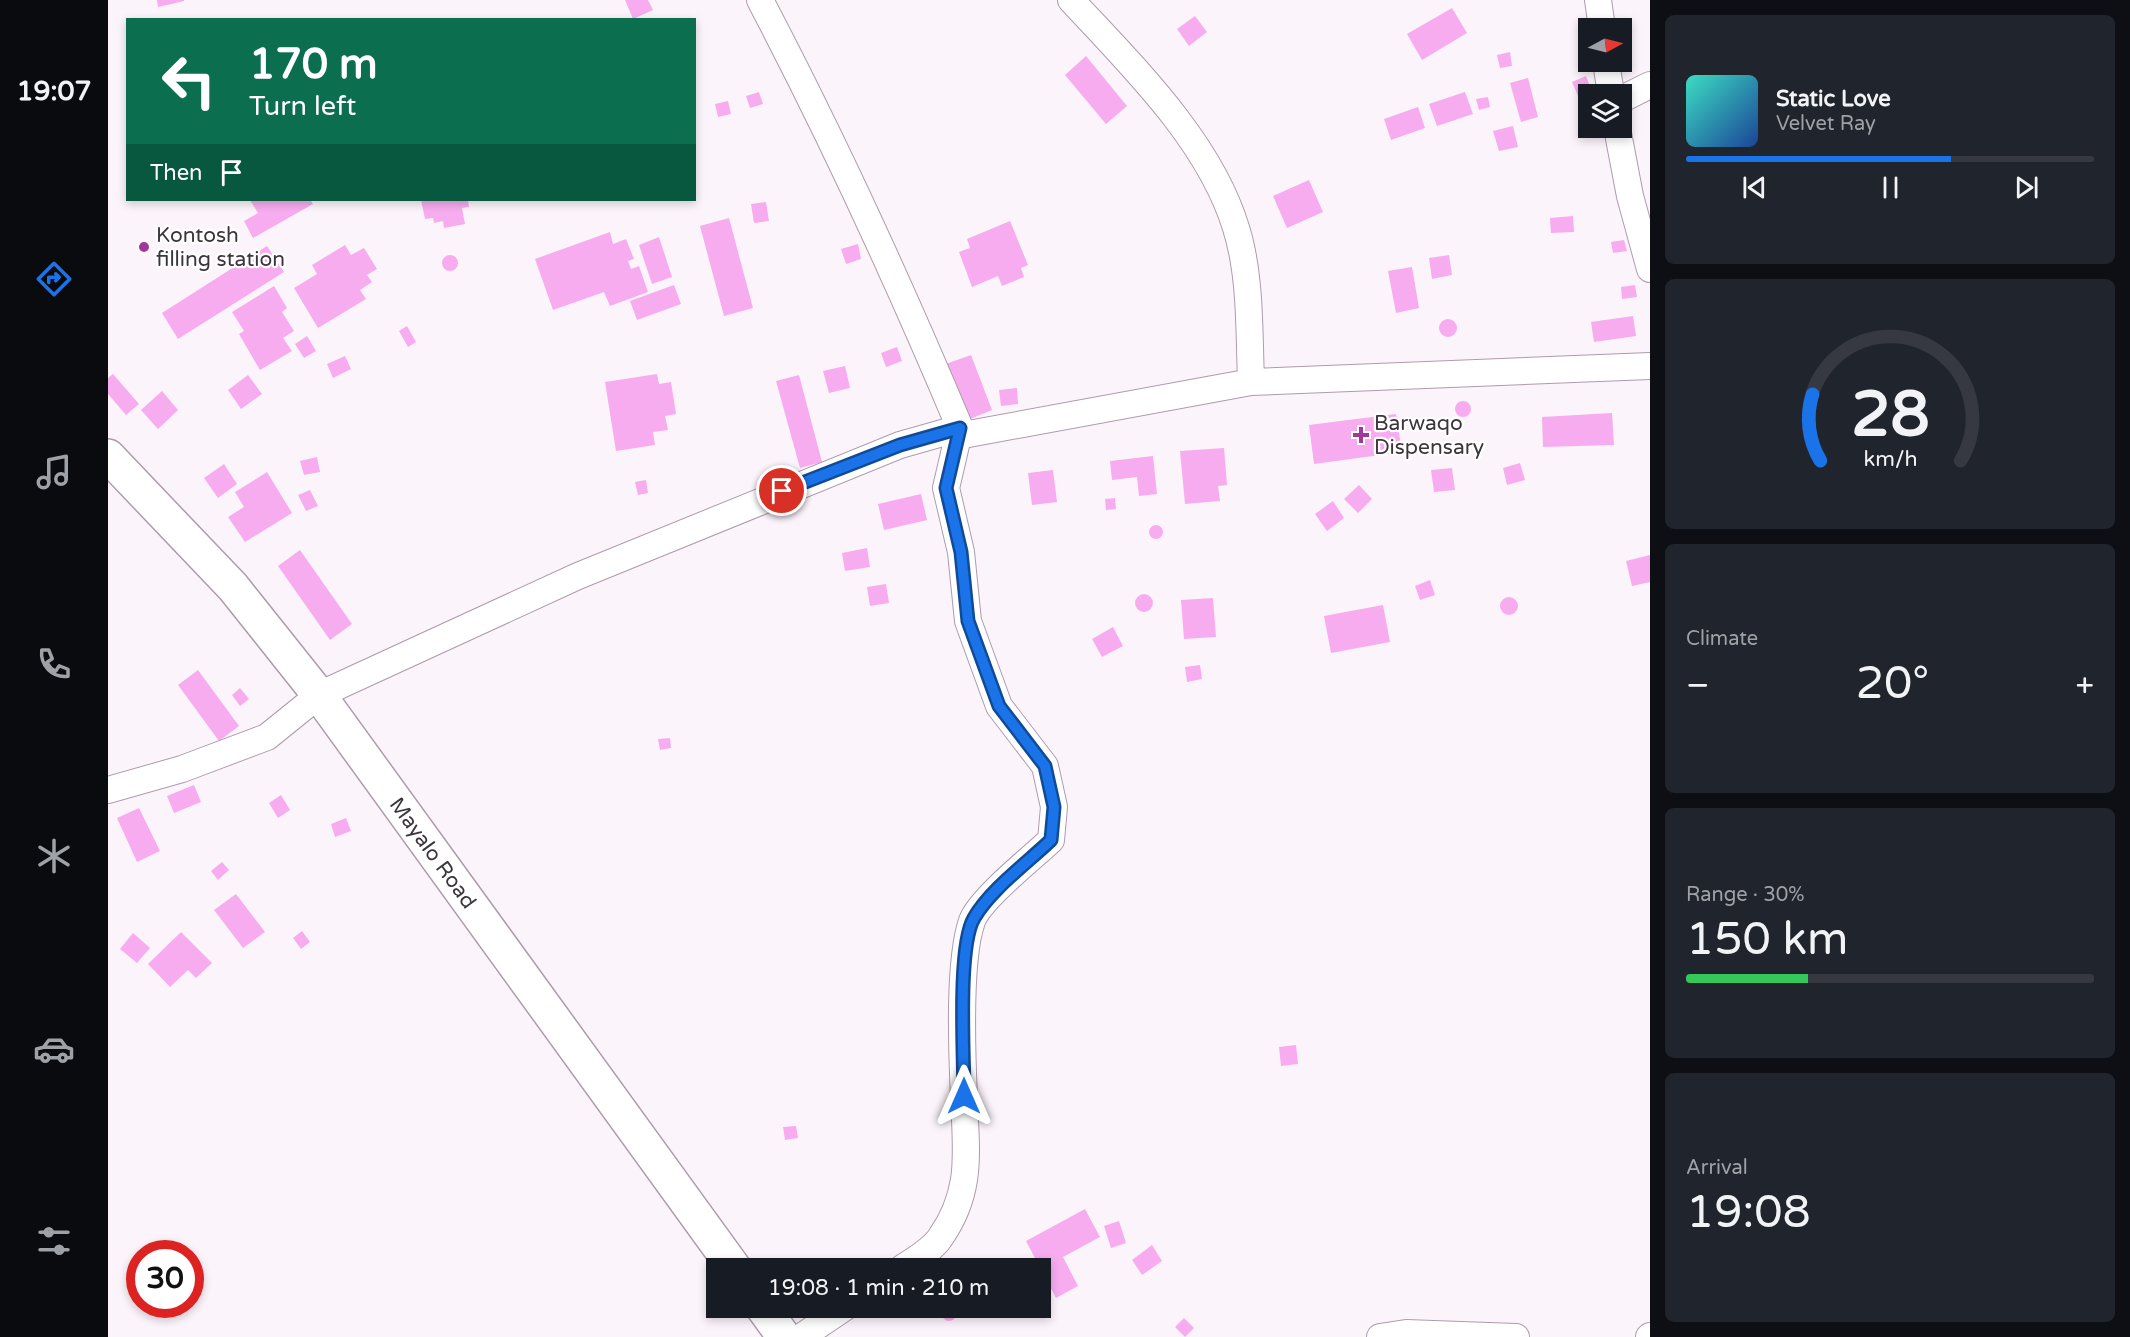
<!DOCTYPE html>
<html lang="en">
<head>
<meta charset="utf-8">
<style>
  body { margin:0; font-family:"Varela Round",sans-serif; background:#20242c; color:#f1f3f6; height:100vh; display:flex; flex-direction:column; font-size:22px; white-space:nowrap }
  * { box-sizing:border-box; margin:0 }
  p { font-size:20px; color:#9ea1a6 }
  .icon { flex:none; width:33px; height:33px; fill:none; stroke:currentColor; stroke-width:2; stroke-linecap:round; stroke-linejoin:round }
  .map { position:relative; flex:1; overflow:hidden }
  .panel { display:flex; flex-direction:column; gap:15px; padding:15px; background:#0d0f14; width:480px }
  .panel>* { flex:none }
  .guide { position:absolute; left:18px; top:18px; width:570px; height:183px; border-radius:0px; box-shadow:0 3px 9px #0003; background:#0b6e4f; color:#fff; overflow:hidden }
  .needle { width:39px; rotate:83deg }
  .fabs { position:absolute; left:1470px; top:18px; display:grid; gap:12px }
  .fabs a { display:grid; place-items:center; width:54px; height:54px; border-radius:0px; background:#171b24; box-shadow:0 3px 9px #0003; font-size:30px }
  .speed { position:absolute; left:18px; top:1240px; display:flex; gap:12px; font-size:30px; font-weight:700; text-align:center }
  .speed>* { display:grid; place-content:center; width:78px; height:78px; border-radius:50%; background:#171b24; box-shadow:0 3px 9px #0003; line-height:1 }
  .speed .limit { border:9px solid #d22; background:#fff; color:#111 }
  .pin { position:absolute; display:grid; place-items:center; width:51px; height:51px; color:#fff; margin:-26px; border:3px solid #fff; border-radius:50%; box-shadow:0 2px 6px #0007 }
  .me { position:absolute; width:66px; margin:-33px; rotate:0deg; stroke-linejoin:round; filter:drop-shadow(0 0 4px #0008) }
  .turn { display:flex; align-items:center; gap:21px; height:126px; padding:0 24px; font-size:27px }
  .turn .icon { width:78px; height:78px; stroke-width:2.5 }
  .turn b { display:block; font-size:42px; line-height:51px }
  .then { display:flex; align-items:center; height:57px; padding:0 24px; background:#0003; gap:12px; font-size:22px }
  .big { font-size:45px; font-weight:600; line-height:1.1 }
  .panel .widget { flex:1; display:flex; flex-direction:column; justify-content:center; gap:9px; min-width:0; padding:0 21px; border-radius:9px; background:#20242c }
  .panel .dial { align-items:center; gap:0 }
  .dial svg { height:156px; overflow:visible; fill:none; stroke:#363941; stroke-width:7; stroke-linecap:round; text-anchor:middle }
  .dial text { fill:#f1f3f6; stroke:none }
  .song { display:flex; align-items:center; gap:18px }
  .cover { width:72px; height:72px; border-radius:9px; background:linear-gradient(135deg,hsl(170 70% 55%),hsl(220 70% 35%)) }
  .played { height:6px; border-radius:3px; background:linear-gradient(90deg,#1a73e8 65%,#363941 65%) }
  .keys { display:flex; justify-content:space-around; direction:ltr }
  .heat { display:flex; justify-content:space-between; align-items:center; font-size:33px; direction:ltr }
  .charge { height:9px; border-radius:4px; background:linear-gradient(90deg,#34c759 30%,#363941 0) }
  .trip { position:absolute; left:598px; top:1258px; width:345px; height:60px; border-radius:0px; background:#171b24; box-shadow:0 3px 9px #0003; font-weight:600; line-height:60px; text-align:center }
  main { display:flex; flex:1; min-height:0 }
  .menu { display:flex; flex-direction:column; width:108px; justify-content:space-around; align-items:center; background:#090b0e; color:#9ea1a6 }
  .menu .icon { width:42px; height:42px }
  .menu .selected { color:#1a73e8 }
  .menu b { font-size:27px; color:#f1f3f6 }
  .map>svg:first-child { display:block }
</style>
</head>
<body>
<main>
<nav class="menu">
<b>19:07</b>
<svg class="icon selected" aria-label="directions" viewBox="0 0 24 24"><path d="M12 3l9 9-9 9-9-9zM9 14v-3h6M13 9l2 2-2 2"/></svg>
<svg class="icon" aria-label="music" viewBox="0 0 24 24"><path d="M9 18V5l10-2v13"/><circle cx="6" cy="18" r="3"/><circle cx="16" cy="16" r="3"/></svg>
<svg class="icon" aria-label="phone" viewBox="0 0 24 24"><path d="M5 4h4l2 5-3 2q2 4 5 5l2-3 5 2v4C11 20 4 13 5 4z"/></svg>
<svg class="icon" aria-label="climate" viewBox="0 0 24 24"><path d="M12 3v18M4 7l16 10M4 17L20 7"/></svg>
<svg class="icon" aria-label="car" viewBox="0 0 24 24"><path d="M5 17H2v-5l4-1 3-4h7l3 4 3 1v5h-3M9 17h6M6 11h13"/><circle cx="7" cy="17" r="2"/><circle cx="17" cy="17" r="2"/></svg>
<svg class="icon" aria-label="filters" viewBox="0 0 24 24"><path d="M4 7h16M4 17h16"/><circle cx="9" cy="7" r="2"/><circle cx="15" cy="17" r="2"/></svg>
</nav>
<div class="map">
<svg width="1542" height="1337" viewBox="0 0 1542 1337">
  <rect width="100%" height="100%" fill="#fcf4fb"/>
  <!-- building -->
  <path fill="#f7acef" d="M 49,0 L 76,0 L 76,1 L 50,7 Z
    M 517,0 L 540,0 L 545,10 L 525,19 Z
    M 1344,8 L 1359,33 L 1314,60 L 1299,34 Z
    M 1087,16 L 1099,32 L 1081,46 L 1069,29 Z
    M 1480,41 L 1480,56 L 1475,57 L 1472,43 Z
    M 1402,52 L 1404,66 L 1392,68 L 1389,55 Z
    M 978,56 L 1019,106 L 998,124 L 957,75 Z
    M 1478,76 L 1484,91 L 1470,96 L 1464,82 Z
    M 1420,78 L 1430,117 L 1413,122 L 1402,83 Z
    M 651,92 L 655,104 L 642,108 L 638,96 Z
    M 1357,92 L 1365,114 L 1329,126 L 1321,104 Z
    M 1380,97 L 1382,107 L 1371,110 L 1368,99 Z
    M 620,101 L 623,114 L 610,117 L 607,104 Z
    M 1310,107 L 1317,128 L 1283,140 L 1276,119 Z
    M 1405,126 L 1410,147 L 1391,151 L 1385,131 Z
    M 1201,180 L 1215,212 L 1179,228 L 1165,196 Z
    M 142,200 L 202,200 L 205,204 L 145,238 L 136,221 L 150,213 Z
    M 313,200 L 360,200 L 361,207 L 354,208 L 357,224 L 336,228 L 335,221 L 326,223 L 325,218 L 317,219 Z
    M 658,202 L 661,221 L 646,223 L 643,204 Z
    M 1465,216 L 1466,232 L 1443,233 L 1442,218 Z
    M 621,218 L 645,308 L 616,316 L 592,226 Z
    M 902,221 L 920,265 L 913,268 L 916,277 L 894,286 L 890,276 L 864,287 L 851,252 L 862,248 L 859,239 Z
    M 502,232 L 505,244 L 518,239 L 526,259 L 520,261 L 523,269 L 531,266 L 540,292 L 502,306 L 496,292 L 445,310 L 427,259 Z
    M 551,237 L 564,277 L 544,284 L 531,245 Z
    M 1516,240 L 1519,251 L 1505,253 L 1503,242 Z
    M 750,244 L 753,259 L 738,264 L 733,249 Z
    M 237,245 L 243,255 L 256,248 L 269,269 L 259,275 L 264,282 L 252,290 L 258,299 L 210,328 L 186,288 L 209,274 L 204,265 Z
    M 159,246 L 176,272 L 70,339 L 54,313 Z
    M 1341,255 L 1344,275 L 1324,279 L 1321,258 Z
    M334 263a8 8 0 1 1 16 0a8 8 0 1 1-16 0Z
    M 1304,267 L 1311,308 L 1288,313 L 1280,271 Z
    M 566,285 L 573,304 L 529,320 L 522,301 Z
    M 1527,285 L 1529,297 L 1514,299 L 1513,287 Z
    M 166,286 L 179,308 L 174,312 L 186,331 L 175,338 L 184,351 L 152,370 L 131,334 L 136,331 L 124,312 Z
    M 1525,316 L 1528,336 L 1486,342 L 1483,322 Z
    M1331 328a9 9 0 1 1 18 0a9 9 0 1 1-18 0Z
    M 299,326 L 308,342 L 300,347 L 291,331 Z
    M 199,336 L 208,351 L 196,358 L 187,344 Z
    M 789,347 L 794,361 L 778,367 L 773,353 Z
    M 863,355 L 884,410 L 857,421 L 835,365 Z
    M 237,356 L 243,369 L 225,378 L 219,364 Z
    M 737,366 L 742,388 L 721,393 L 715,371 Z
    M 5,374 L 31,404 L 18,415 L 0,394 L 0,378 Z
    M 549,374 L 551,384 L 563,382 L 568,414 L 557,416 L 560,430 L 545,432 L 547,445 L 508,451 L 497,382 Z
    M 140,375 L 154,394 L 133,409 L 120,390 Z
    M 691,375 L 714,462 L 692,468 L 668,381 Z
    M 909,388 L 910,404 L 893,406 L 891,390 Z
    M 54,391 L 70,410 L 50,429 L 33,410 Z
    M1347 409a8 8 0 1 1 16 0a8 8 0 1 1-16 0Z
    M 1504,413 L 1506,445 L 1435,447 L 1434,417 Z
    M 1288,414 L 1294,452 L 1206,464 L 1201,425 Z
    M 1116,448 L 1119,485 L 1110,486 L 1112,501 L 1077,504 L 1072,451 Z
    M 1045,456 L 1049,494 L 1031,496 L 1029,477 L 1004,480 L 1002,461 Z
    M 209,457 L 212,472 L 196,475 L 192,461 Z
    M 1412,463 L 1417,480 L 1399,485 L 1395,468 Z
    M 116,464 L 129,484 L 110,498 L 96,478 Z
    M 1344,468 L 1347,490 L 1326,492 L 1323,470 Z
    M 945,470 L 949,502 L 924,505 L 920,473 Z
    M 159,472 L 184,513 L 137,542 L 120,517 L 136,507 L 127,492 Z
    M 538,480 L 540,493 L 530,495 L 527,482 Z
    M 1251,485 L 1264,499 L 1250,513 L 1236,499 Z
    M 202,490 L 210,506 L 198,511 L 190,495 Z
    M 813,494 L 819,520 L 776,530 L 770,504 Z
    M 1007,498 L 1008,509 L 998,510 L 997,499 Z
    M 1225,501 L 1236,518 L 1219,531 L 1207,514 Z
    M1041 532a7 7 0 1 1 14 0a7 7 0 1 1-14 0Z
    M 759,548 L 762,567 L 737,571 L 734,553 Z
    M 192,550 L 244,624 L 222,640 L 170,566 Z
    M 1542,555 L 1542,582 L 1524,586 L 1518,561 Z
    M 1322,580 L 1327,595 L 1312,600 L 1307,586 Z
    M 778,584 L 781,603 L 762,606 L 759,587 Z
    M1027 603a9 9 0 1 1 18 0a9 9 0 1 1-18 0Z
    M1392 606a9 9 0 1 1 18 0a9 9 0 1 1-18 0Z
    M 1105,598 L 1108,637 L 1076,639 L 1073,600 Z
    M 1275,605 L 1282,642 L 1223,653 L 1216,616 Z
    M 1005,627 L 1015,646 L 994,657 L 984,639 Z
    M 1092,665 L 1094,679 L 1079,682 L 1077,667 Z
    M 90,670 L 131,726 L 111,741 L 70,685 Z
    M 132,688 L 141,699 L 132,706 L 124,695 Z
    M 562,738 L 563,748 L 552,750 L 550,739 Z
    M 86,785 L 93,802 L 66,813 L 59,796 Z
    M 173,795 L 182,810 L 170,818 L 161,803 Z
    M 31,808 L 52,851 L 29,862 L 9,818 Z
    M 238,818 L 243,831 L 227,837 L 223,824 Z
    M 114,862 L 121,870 L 110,880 L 103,871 Z
    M 128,894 L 157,932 L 135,948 L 106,910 Z
    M 194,931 L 202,942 L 193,949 L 185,938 Z
    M 73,932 L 104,963 L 88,978 L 80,970 L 62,987 L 40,964 Z
    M 25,933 L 42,948 L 29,963 L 12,949 Z
    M 1188,1045 L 1190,1064 L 1173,1066 L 1171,1047 Z
    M 688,1126 L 690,1138 L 677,1140 L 675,1127 Z
    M 977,1209 L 992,1237 L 955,1257 L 970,1286 L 948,1298 L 918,1241 Z
    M 1011,1221 L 1018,1243 L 1003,1248 L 996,1226 Z
    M 1044,1245 L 1054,1261 L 1034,1275 L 1024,1260 Z
    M834 1314a7 7 0 1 1 14 0a7 7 0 1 1-14 0Z
    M 1076,1318 L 1086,1328 L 1077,1337 L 1067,1327 Z"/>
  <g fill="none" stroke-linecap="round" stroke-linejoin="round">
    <!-- street casing -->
    <g stroke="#ae9bac" stroke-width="28">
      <path id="street" d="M 652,0 C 726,141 793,287 855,435 L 1143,382 L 1542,366
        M 963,0 C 1023,65 1102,141 1128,228 C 1143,275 1141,332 1143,382
        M 1490,0 L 1494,28
        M 1498,62 L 1503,94
        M 1514,99 L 1542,85
        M 1509,128 L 1522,196 L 1542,269
        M 0,790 L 74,769 L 159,737 L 211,695 L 470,576 L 792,445 L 852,428 L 838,488 L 853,552 L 860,621 L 891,706 L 937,766 L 946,807 L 943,840 C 924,858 872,899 864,921 C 850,961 854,1054 856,1098 C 858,1152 865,1191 832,1238 C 823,1251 806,1260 793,1269
        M 693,1337 L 736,1308
        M 1272,1337 L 1298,1333 L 1408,1337
        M 1541,1337 L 1542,1336"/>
    </g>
    <!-- secondary casing -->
    <g stroke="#ae9bac" stroke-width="36">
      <path id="secondary" d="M 0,456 L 125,587 L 211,695 L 627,1269
        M 655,1308 L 676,1337"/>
    </g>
    <!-- street -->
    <use href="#street" stroke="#fff" stroke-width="26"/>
    <!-- secondary -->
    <use href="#secondary" stroke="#fff" stroke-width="33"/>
  </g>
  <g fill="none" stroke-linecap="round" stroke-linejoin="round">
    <!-- route casing -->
    <g stroke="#114b97" stroke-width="15">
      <path id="route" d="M 674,491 L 792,445 L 852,428 L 838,488 L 853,552 L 860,621 L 891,706 L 937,766 L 946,807 L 943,840 C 919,863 882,890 866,918 C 849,947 856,1058 856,1096"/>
    </g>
    <!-- route -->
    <use href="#route" stroke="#1a73e8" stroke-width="10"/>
  </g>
  <!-- markers -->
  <g fill="#a0389b" stroke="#fff" stroke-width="2">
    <circle cx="36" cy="247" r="6"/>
    <path d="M1250 426h6v6h6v6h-6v6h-6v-6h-6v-6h6z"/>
  </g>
  <g text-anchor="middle" stroke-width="4.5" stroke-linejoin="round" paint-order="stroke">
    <!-- poi labels -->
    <g font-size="21" fill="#3d353c" stroke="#fff" text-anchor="start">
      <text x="48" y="242">Kontosh<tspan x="48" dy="24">filling station</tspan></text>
      <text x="1266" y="430">Barwaqo<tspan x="1266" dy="24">Dispensary</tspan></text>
    </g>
    <!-- street labels -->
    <g font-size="21" fill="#3d353c" stroke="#fff">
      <text transform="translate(325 853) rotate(54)" y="7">Mayalo Road</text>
    </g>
  </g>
</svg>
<div class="fabs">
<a><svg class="needle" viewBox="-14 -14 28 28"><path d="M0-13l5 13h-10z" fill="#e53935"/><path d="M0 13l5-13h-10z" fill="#9ea1a6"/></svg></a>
<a><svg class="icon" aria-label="layers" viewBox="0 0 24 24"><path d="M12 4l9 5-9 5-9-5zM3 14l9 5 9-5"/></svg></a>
</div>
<div class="speed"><div class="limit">30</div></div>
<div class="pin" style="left:674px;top:491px;background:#d93025"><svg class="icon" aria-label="arrive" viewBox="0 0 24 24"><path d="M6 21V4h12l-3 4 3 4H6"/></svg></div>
<svg class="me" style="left:856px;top:1096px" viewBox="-20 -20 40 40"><path d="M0-17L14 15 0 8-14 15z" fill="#1a73e8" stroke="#fff" stroke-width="4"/></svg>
<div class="trip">19:08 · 1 min · 210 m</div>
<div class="guide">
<div class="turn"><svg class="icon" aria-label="left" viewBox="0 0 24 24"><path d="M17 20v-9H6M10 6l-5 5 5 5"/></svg><div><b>170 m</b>Turn left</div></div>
<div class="then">Then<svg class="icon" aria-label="arrive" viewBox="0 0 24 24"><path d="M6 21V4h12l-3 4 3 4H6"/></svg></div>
</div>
</div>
<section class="panel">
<div class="widget">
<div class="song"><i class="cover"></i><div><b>Static Love</b><p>Velvet Ray</p></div></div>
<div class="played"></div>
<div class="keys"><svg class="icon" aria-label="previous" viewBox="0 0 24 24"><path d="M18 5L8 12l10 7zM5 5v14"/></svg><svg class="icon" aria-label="pause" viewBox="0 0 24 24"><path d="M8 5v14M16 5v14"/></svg><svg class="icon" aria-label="next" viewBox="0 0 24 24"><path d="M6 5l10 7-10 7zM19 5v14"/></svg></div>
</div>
<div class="widget dial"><svg viewBox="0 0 100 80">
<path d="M14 69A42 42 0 1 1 86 69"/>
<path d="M14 69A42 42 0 0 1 10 35" stroke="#1a73e8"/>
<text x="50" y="56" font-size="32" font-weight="700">28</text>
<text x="50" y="72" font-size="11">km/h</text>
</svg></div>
<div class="widget"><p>Climate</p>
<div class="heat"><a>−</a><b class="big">20°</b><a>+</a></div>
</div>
<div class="widget"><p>Range · 30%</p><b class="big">150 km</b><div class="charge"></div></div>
<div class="widget"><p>Arrival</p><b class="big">19:08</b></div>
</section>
</main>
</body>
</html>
